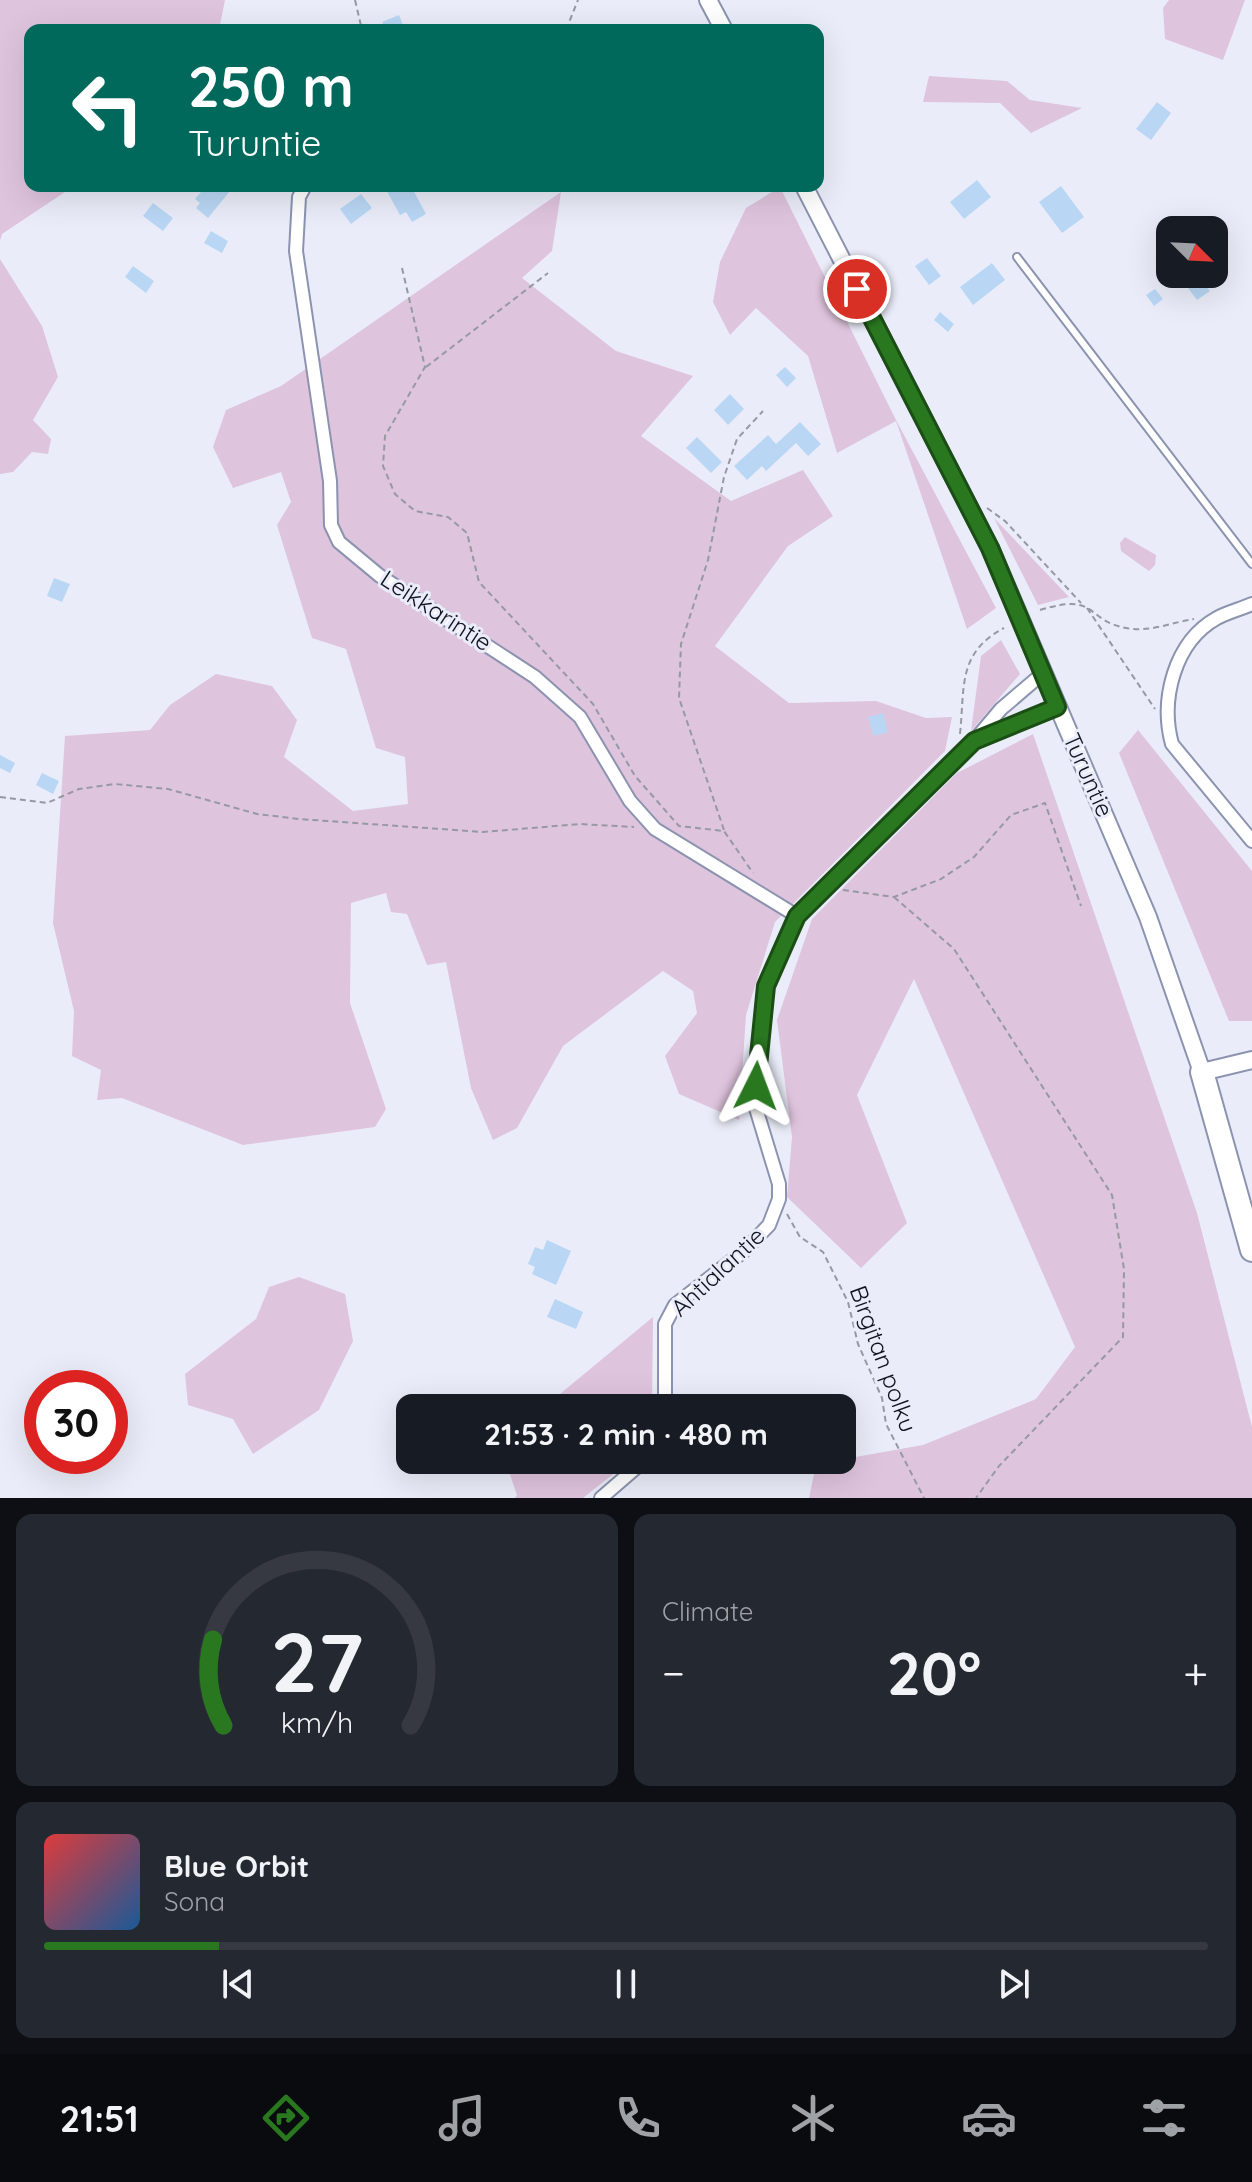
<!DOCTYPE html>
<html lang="en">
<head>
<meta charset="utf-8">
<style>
  body { margin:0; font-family:Quicksand,sans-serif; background:#242831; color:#f1f3f6; height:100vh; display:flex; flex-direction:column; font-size:30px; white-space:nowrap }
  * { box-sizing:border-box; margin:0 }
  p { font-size:26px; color:#9ea1a6 }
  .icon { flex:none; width:44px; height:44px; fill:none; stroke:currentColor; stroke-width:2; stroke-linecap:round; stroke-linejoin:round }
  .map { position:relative; height:1498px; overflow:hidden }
  .details { display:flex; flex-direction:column; gap:16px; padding:16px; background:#0d0f14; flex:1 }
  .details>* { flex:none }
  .top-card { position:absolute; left:24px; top:24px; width:800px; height:168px; border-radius:16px; box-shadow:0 8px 32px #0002; background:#00695c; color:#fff; overflow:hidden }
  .needle { width:52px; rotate:114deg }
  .buttons { position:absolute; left:1156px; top:216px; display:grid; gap:16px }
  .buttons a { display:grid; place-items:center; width:72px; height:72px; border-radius:16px; background:#171b24; box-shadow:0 8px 32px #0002; font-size:40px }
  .speed { position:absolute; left:24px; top:1370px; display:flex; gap:16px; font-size:40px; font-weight:700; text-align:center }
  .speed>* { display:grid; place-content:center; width:104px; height:104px; border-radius:50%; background:#171b24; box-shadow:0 8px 32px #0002; line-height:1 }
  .speed .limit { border:12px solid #d22; background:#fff; color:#111 }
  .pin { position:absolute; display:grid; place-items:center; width:68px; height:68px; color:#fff; margin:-34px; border:4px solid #fff; border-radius:50%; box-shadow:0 2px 8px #0007 }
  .me { position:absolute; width:88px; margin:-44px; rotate:3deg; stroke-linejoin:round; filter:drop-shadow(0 0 6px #0008) }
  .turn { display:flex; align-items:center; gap:28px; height:168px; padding:0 32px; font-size:36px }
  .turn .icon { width:104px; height:104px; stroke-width:2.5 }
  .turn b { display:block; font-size:56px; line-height:68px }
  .big { font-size:60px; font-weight:800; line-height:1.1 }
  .details .widget { flex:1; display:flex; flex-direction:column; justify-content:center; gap:12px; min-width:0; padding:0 28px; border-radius:16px; background:#242831 }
  .details .dial { align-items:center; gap:0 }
  .dial svg { height:208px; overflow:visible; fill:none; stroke:#363941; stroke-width:7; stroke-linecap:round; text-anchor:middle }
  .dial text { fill:#f1f3f6; stroke:none }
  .song { display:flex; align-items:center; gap:24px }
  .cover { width:96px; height:96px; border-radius:12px; background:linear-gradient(135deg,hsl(0 70% 55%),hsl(210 70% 35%)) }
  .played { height:8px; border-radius:4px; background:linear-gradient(90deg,#297820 15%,#363941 15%) }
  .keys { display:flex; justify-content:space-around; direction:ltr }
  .heat { display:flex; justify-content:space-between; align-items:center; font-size:44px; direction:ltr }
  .details .tiles { flex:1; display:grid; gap:16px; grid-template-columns:1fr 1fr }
  .widget:last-child { grid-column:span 2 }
  .trip { position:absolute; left:396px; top:1394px; width:460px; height:80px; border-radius:16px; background:#171b24; box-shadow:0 8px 32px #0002; font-weight:800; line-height:80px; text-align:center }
  .tab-bar { display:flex; height:128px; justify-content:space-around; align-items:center; background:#090b0e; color:#9ea1a6 }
  .tab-bar .icon { width:56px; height:56px }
  .tab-bar .current { color:#297820 }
  .tab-bar b { font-size:36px; color:#f1f3f6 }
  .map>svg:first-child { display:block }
</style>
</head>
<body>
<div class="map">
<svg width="1252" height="1498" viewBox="0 0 1252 1498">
  <rect width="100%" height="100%" fill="#eaedf9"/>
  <!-- green -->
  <path fill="#dfc4dd" d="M 0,0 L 225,0 L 219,30 L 30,30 L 30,186 L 74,186 L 2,234 L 0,241 Z
    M 1169,0 L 1245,0 L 1223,60 L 1165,39 L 1163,8 Z
    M 929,76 L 1007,81 L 1030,100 L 1082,108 L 1031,133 L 1000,103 L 923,102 Z
    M 780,187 L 896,420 L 996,608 L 967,629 L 896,421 L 837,453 L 808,356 L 756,308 L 730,335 L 713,302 L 720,262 L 746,208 Z
    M 561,192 L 552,251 L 522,278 L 616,351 L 693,376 L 641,436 L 731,501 L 803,470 L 833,516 L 788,546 L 715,646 L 789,703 L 876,701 L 926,718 L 952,717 L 945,751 L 775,922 L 746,1015 L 739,1120 L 679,1094 L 665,1056 L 697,1013 L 693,991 L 663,971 L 563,1046 L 517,1128 L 493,1140 L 471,1088 L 446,962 L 427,965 L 407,914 L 391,912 L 386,893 L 351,903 L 350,1003 L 386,1109 L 375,1127 L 243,1145 L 122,1098 L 97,1100 L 101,1070 L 72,1056 L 74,1011 L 53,923 L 65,736 L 150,730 L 170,705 L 216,674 L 272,686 L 297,720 L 284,757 L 353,811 L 408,804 L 405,757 L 376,748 L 346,649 L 312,638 L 277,525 L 291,502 L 281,472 L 233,488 L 213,447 L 226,410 L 281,386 Z
    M 0,259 L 42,326 L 58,377 L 33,420 L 51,439 L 48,454 L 32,452 L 13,472 L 0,474 Z
    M 994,518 L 1069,597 L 1038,605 Z
    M 1125,537 L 1156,555 L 1155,565 L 1149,571 L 1121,551 L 1120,543 Z
    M 1001,640 L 1020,674 L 971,731 L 981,656 Z
    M 1138,730 L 1252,871 L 1252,1021 L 1229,1021 L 1119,753 Z
    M 1033,734 L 1197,1213 L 1252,1427 L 1252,1498 L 809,1498 L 816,1464 L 923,1445 L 1036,1399 L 1075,1347 L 914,979 L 857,1095 L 907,1223 L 861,1268 L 787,1197 L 792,1137 L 777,1020 L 812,919 L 957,773 Z
    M 299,1277 L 345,1294 L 353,1341 L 319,1410 L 253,1454 L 233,1419 L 188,1405 L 185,1374 L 256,1319 L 269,1287 Z
    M 653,1317 L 652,1408 L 543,1408 Z
    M 505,1460 L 631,1460 L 583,1498 L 515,1498 L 517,1495 Z"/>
  <!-- building -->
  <path fill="#b9d7f5" d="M 399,15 L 405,30 L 386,30 L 382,22 Z
    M 1157,102 L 1171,113 L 1151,140 L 1136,129 Z
    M 977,180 L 991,197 L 964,219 L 950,202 Z
    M 206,186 L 234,186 L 208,218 L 196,208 L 200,203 L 195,199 Z
    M 384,186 L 411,186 L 426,214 L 412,222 L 406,212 L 400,215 Z
    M 1061,186 L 1084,217 L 1062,233 L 1039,202 Z
    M 361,194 L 372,208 L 351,224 L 340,209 Z
    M 153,203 L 173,218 L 163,231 L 143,216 Z
    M 211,231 L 228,241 L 222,253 L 204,243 Z
    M 927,258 L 941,276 L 929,285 L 915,266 Z
    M 992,263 L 1005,280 L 973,305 L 960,287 Z
    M 133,266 L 154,281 L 146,293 L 125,277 Z
    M 1200,279 L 1210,291 L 1197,300 L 1188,288 Z
    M 1155,289 L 1163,299 L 1154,306 L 1146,295 Z
    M 940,312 L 954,324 L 948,332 L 934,320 Z
    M 785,367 L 796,378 L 787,387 L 776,375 Z
    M 730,394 L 744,409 L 728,425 L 714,410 Z
    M 800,422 L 821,444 L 808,456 L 796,443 L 766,471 L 762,466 L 747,480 L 734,466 L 768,435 L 776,444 Z
    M 697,437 L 722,462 L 711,473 L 686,448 Z
    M 54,578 L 70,584 L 62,602 L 47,596 Z
    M 883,713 L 888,732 L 874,736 L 868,717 Z
    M 0,755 L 15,763 L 10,773 L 0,768 Z
    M 42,773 L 59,781 L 53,794 L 36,785 Z
    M 547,1240 L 571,1251 L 556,1285 L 532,1274 L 535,1267 L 528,1264 L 535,1247 L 543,1250 Z
    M 555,1299 L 583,1312 L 576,1329 L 547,1317 Z"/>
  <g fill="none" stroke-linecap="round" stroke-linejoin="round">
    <!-- lane casing -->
    <g stroke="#8c93af" stroke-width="10">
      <path id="lane" d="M 1017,257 L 1252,564"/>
    </g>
    <!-- street casing -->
    <g stroke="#8c93af" stroke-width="16">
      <path id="street" d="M 305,186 L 299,197 L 296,251 L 330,481 L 331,525 L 339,542 L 380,576 L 535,677 L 580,717 L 630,801 L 655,829 L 797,916
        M 1252,604 C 1241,609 1228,612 1217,618 C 1174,642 1160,700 1172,744 L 1252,841
        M 977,740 L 1057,707
        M 665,1408 L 665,1324 L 675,1305 L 744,1251 L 769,1225 L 779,1199 L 779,1184 L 755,1105 L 756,1067 L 766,986 L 797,916 L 974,741 L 1001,709 L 1042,674
        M 601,1498 L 645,1460"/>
    </g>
    <!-- secondary casing -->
    <g stroke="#8c93af" stroke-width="20">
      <path id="secondary" d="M 708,0 L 724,30
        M 804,186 L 990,548 L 1148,917 L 1202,1072 L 1252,1060"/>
    </g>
    <!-- highway casing -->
    <g stroke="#8c93af" stroke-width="26">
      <path id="highway" d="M 1202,1072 L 1252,1250"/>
    </g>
    <!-- path -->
    <path stroke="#9699a4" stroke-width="2" stroke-dasharray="6 4" stroke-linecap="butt" d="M 355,0 L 362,30
      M 566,30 L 578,0
      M 402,268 L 425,367 L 385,436 L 383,466 L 395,494 L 415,511 L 448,517 L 467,533 L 479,582 L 593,704 L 635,776 L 679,826 L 724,831 L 753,873
      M 426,367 L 548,273
      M 987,508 L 1005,521 L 1081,603
      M 1087,608 L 1155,709
      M 1040,610 C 1099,592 1084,620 1126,628 C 1148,633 1173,622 1194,619
      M 960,734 C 965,687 957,653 1004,628
      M 0,797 L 47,803 L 79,789 L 115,784 L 168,789 L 257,814 L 299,819 L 483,832 L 580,824 L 634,827
      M 724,830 L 679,698 L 681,644 L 708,560 L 724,477 L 737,439 L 763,411
      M 843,890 L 894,897 L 941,879 L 974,857 L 1011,815 L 1045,803 L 1081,906
      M 894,897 L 954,949 L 1112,1195 L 1124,1269 L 1123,1337 L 999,1466 L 976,1498
      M 787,1214 L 800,1237 L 823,1252 L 848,1302 L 858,1344 L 882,1398 L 886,1424 L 924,1498"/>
    <!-- lane -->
    <use href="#lane" stroke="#fff" stroke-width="6"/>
    <!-- street -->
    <use href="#street" stroke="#fff" stroke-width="12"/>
    <!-- secondary -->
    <use href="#secondary" stroke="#fff" stroke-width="16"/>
    <!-- highway -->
    <use href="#highway" stroke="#fff" stroke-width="22"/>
  </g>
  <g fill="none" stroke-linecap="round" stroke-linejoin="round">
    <!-- route casing -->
    <g stroke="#1b4e15" stroke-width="20">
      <path id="route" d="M 756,1086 L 766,986 L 797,916 L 974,741 L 1057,707 L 990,548 L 857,289"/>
    </g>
    <!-- route -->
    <use href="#route" stroke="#297820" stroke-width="14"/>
  </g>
  <g text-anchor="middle" stroke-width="6" stroke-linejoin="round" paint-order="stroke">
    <!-- street labels -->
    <g font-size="24" fill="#10131d" stroke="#eaedf9">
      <text transform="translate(436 611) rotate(33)" y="8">Leikkarintie</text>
      <text transform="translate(1088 775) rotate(66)" y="8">Turuntie</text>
      <text transform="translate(718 1272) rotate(-43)" y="8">Ahtialantie</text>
      <text transform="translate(883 1359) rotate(70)" y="8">Birgitan polku</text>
    </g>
  </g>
</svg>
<div class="buttons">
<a><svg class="needle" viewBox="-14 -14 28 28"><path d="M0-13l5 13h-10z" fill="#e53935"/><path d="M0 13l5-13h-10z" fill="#9ea1a6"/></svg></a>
</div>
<div class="speed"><div class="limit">30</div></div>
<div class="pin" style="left:857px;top:289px;background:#d93025"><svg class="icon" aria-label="arrive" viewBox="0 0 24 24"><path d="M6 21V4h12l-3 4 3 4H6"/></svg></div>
<svg class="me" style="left:756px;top:1086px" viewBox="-20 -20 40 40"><path d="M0-17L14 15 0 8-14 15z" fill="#297820" stroke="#fff" stroke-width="4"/></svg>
<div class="trip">21:53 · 2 min · 480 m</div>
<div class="top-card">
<div class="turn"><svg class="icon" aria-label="left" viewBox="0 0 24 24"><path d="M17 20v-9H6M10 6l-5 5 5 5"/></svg><div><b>250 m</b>Turuntie</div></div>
</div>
</div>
<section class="details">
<div class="tiles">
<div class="widget dial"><svg viewBox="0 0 100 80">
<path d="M14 69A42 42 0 1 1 86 69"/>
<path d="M14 69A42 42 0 0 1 10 36" stroke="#297820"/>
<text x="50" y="56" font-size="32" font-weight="700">27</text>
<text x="50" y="72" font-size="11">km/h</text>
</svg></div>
<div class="widget"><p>Climate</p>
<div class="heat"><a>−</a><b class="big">20°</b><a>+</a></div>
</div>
<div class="widget">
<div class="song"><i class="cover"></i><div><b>Blue Orbit</b><p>Sona</p></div></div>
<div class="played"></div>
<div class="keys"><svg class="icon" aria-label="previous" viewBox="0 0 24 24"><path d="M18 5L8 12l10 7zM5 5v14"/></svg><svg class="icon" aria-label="pause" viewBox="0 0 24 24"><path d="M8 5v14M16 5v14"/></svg><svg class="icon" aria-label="next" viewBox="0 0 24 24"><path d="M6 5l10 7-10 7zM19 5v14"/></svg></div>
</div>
</div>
</section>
<nav class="tab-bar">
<b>21:51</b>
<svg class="icon current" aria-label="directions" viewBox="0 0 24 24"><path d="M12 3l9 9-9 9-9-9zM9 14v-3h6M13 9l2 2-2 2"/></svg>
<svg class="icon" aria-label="music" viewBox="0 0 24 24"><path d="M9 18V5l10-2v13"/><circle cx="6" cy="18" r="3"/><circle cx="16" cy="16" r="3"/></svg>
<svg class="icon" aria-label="phone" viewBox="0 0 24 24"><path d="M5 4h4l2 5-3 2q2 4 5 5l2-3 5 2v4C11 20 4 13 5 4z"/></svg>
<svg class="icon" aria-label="climate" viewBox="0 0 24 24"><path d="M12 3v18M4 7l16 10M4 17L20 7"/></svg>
<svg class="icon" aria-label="car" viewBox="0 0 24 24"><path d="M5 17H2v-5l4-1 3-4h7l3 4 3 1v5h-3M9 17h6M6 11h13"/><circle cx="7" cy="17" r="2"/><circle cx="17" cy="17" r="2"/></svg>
<svg class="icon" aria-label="filters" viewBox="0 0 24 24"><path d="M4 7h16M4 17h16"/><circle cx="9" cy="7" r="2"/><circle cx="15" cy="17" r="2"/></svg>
</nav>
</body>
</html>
